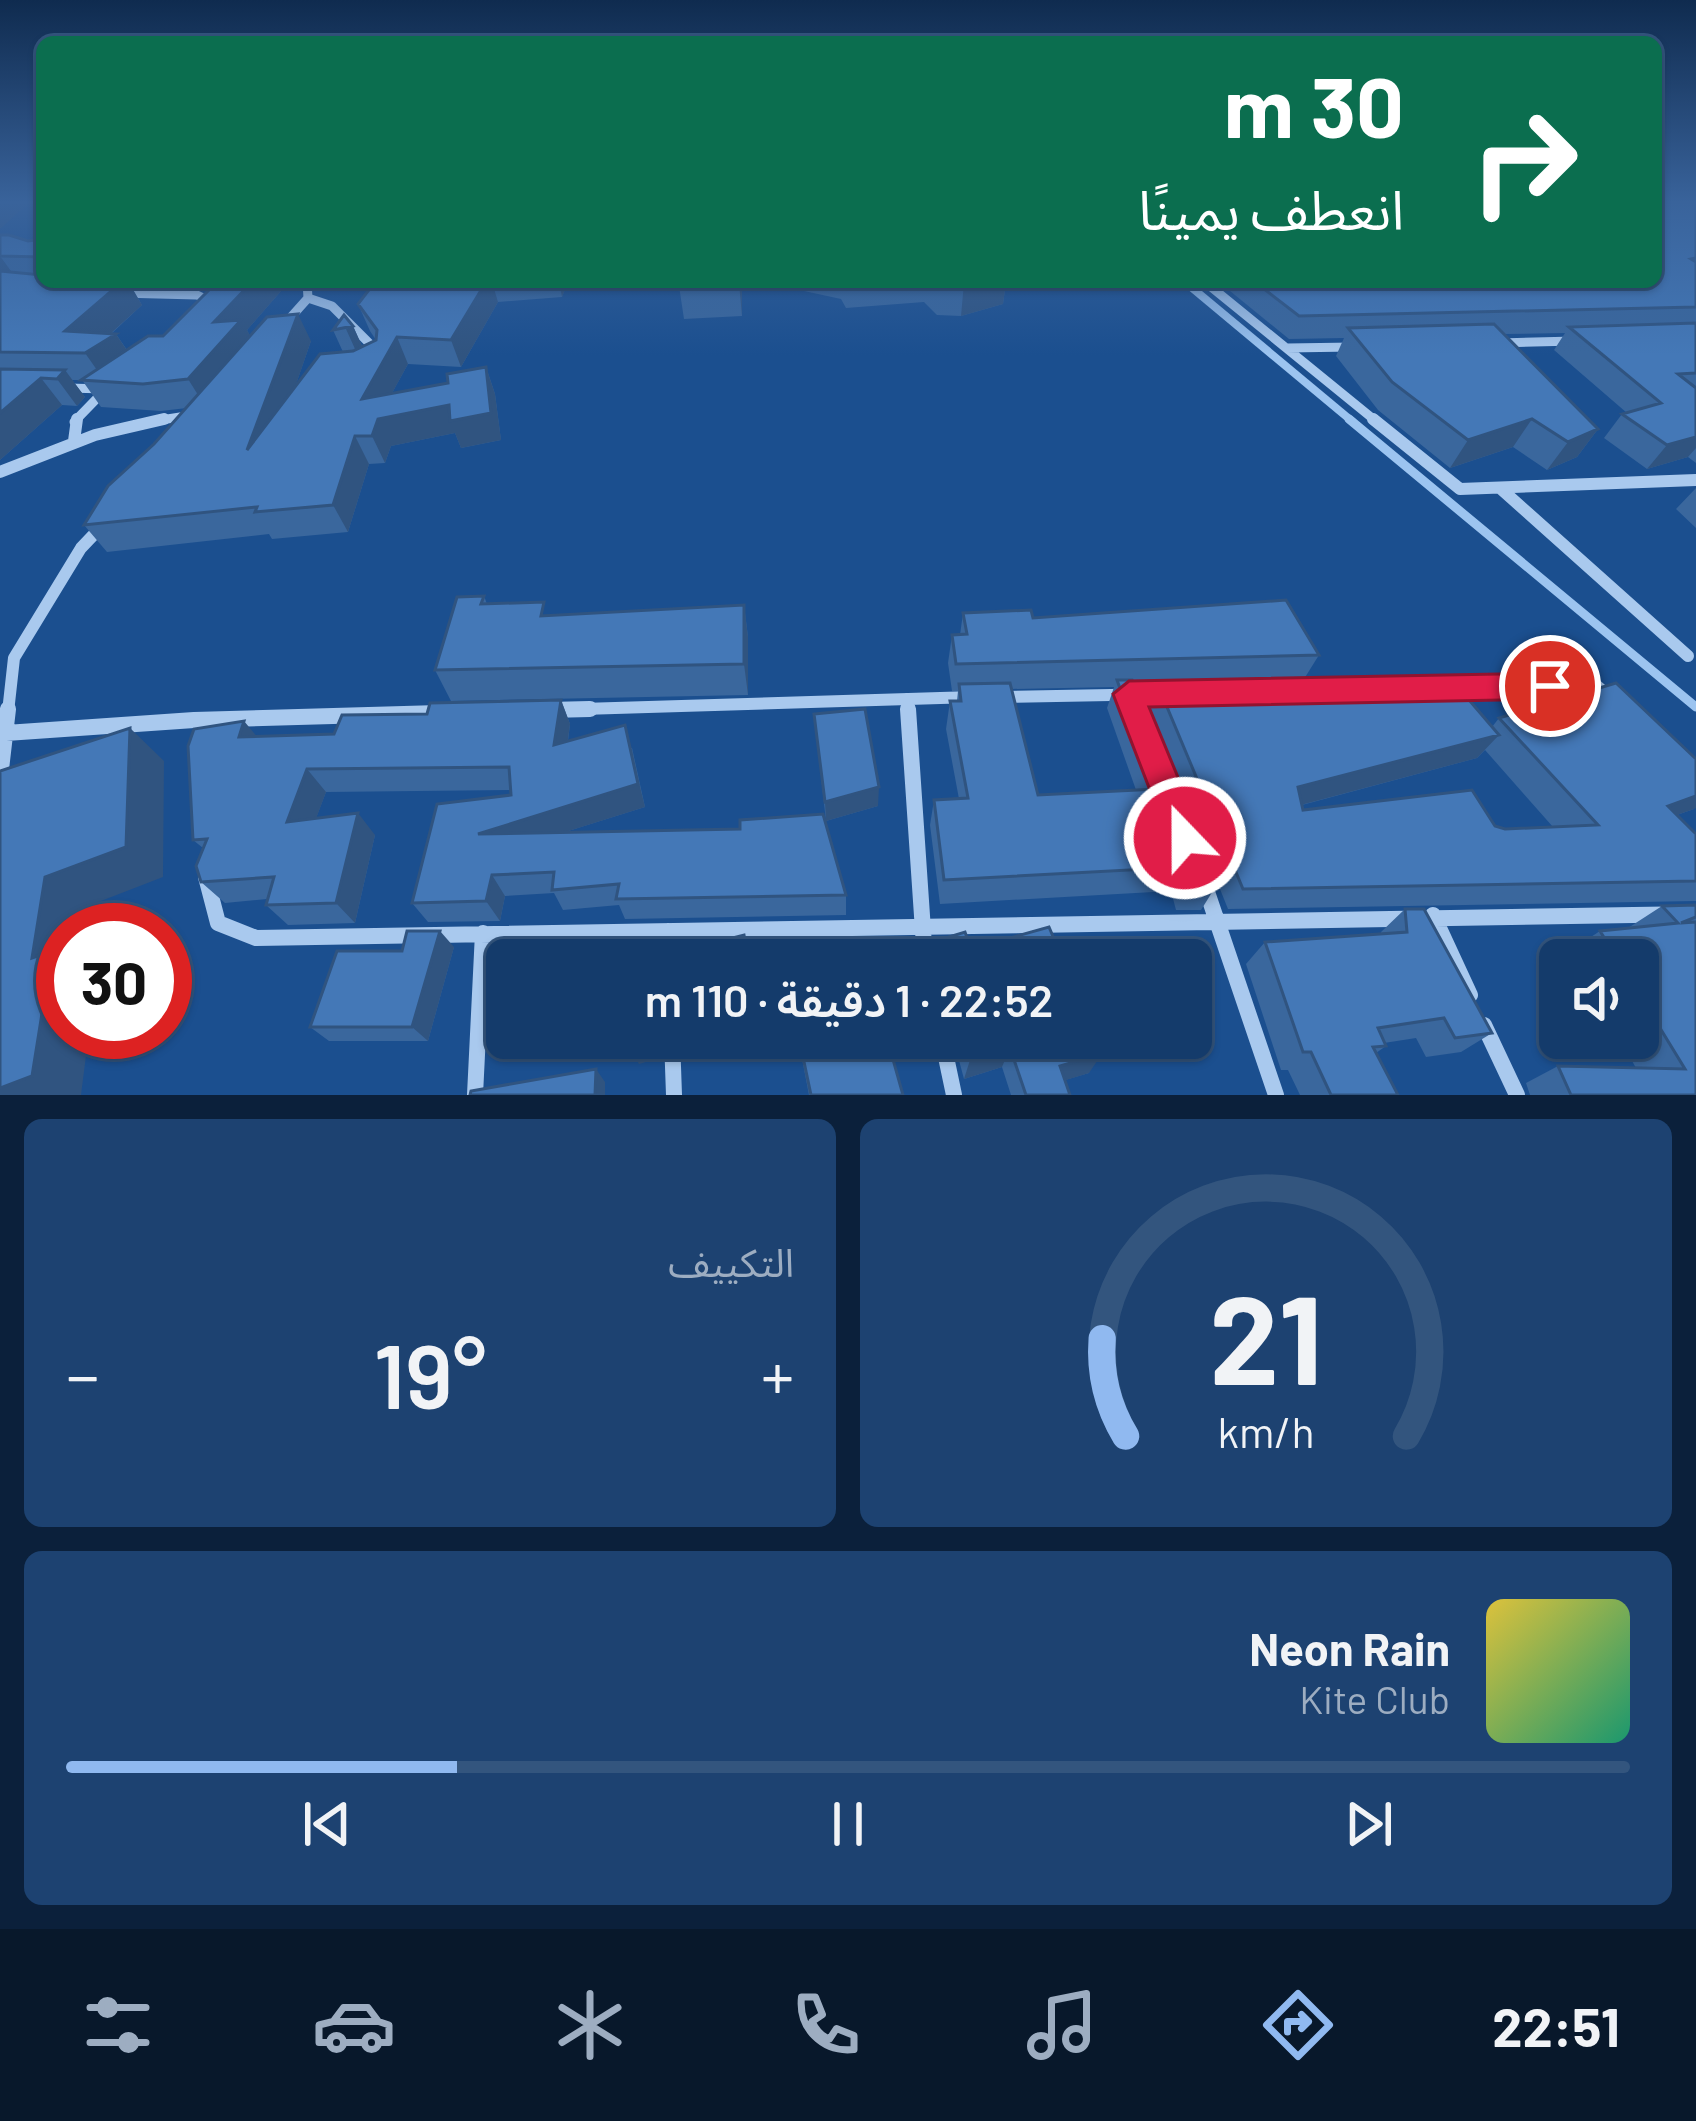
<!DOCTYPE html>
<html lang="ar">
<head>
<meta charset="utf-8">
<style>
  body { margin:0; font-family:Barlow,"Noto Sans Arabic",sans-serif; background:#1d4271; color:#f1f3f6; direction:rtl; height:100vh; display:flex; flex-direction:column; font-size:45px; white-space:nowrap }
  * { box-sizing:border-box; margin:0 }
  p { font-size:39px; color:#9dadc1 }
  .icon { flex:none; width:66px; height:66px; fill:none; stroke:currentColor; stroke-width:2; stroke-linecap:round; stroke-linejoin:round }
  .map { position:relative; height:1095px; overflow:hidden; direction:ltr }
  .details { display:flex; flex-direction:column; gap:24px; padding:24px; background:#0b203b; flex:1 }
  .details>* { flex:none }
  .hud { position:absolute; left:36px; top:36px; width:1626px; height:252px; border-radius:18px; box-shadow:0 3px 9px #0004,0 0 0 3px #33557e; direction:rtl; background:#0b6e4f; color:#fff; overflow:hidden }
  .buttons { position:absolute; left:1539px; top:939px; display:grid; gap:24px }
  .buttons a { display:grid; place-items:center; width:120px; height:120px; border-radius:18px; background:#143b6b; box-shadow:0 3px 9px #0004,0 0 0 3px #33557e; font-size:60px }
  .speed { position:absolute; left:36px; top:903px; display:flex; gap:24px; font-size:60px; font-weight:700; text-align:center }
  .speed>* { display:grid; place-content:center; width:156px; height:156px; border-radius:50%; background:#143b6b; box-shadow:0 3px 9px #0004,0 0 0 3px #33557e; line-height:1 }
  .speed .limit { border:18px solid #d22; background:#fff; color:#111 }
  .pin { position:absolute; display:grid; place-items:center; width:102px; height:102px; color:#fff; margin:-51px; border:6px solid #fff; border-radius:50%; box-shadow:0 3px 12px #0007 }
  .me { position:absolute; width:132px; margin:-66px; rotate:338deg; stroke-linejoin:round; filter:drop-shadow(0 0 9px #0008) }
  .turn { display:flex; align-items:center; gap:42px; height:252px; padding:0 60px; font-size:54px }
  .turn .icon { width:156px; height:156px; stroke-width:2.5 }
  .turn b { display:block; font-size:84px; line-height:102px }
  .big { font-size:90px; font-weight:600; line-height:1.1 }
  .details .widget { flex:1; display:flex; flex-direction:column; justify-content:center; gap:18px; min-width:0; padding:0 42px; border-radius:18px; background:#1d4271 }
  .details .dial { align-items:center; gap:0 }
  .dial svg { height:312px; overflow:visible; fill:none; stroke:#33557e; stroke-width:7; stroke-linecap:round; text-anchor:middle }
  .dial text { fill:#f1f3f6; stroke:none }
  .song { display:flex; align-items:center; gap:36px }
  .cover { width:144px; height:144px; border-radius:18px; background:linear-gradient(135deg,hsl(50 70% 55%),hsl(160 70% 35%)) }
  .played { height:12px; border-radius:6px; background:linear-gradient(90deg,#90b9f0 25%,#33557e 25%) }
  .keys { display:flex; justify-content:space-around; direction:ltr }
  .heat { display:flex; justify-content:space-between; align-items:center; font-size:66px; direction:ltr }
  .details .tiles { flex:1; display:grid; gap:24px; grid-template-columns:1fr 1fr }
  .widget:last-child { grid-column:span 2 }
  .trip { position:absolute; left:486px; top:939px; width:726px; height:120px; border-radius:18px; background:#143b6b; box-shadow:0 3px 9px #0004,0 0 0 3px #33557e; font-weight:600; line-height:120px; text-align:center; direction:rtl }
  .tabs { display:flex; height:192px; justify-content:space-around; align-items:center; background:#08182b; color:#9dadc1 }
  .tabs .icon { width:84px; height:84px }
  .tabs .on { color:#90b9f0 }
  .tabs b { font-size:54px; color:#f1f3f6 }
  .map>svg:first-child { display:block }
</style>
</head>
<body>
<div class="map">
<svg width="1696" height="1095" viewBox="0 0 1696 1095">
  <rect width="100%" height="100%" fill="#1b4f8f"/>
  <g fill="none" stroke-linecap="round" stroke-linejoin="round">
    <!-- stream-far1 -->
    <path stroke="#9cc4f0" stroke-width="8" d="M 1185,282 L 1353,422"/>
    <!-- stream -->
    <path stroke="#9cc4f0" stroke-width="9" d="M 1349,419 L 1696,707"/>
    <!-- street-far2 -->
    <path stroke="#a9c9ee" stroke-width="9" d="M 1205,282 L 1377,422
      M 119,293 L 197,295 L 212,302
      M 308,298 L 332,306 L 378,352
      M 283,326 L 308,298 L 307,282
      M 1499,343 L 1575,341
      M 1287,348 L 1353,347
      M 67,388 L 106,389 L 74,422
      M 148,422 L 193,415"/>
    <!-- street-far1 -->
    <path stroke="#a9c9ee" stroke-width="12" d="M 1373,419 L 1460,489 L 1696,480
      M 74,441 L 77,419
      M 0,472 L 95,435 L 164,419
      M 1500,488 L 1688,656
      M 1443,688 L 1596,685 L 1610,697
      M 1323,690 L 1423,688
      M 999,697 L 1165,694
      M 907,699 L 908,712
      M 549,710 L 973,697
      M 8,712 L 14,658 L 81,548 L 101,527"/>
    <!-- street -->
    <path stroke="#a9c9ee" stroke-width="16" d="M 908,709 L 925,960
      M 549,710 L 590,709
      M 6,733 L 194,720 L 439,713
      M 0,778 L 8,709
      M 206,877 L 218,923 L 256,938 L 1696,914
      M 1205,886 L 1276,1095
      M 1433,915 L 1470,995
      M 668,931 L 669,960
      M 1484,1025 L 1517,1095
      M 672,1038 L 674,1095
      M 942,1038 L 954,1095
      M 475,1095 L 483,933"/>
  </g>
  <!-- wall -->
  <path fill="#3a679d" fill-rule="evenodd" d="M 1696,201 L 1696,463 L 1688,457 L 1647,469 L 1604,438 L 1622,414 L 1627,413 L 1554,350 L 1565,333 L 1503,334 L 1598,429 L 1577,457 L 1547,470 L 1513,447 L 1450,468 L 1378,410 L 1336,356 L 1344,338 L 1289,339 L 1219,282 L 1656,282 Z
    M 0,235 L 28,241 L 42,239 L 42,282 L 289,282 L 247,330 L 250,336 L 311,341 L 295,387 L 343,352 L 333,330 L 353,326 L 362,346 L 376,340 L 370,331 L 358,304 L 375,282 L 369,282 L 568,282 L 562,297 L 498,302 L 461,367 L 408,364 L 392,393 L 448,383 L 486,367 L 495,394 L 501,440 L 461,448 L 455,433 L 391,446 L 385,463 L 369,464 L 348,532 L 272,539 L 269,534 L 107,552 L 84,525 L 187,408 L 161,411 L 101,407 L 82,380 L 72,380 L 85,397 L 77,406 L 62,405 L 0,460 ZM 131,286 L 209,290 L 163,336 L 127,350 L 116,334 L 111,334 L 142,305 Z
    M 742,282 L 742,316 L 684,319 L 679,286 Z
    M 797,282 L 1006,282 L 1003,304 L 961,316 L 937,315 L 924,302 L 846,308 L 841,299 L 804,291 Z
    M 1696,488 L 1696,528 L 1676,509 Z
    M 484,596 L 487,604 L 549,616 L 744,605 L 748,637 L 748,695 L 451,701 L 435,670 Z
    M 963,613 L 1033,618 L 1319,655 L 1304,679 L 1344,702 L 1492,727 L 1499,718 L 1694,809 L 1677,815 L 1696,834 L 1696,901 L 1228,909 L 1147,707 L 1156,686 L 1134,686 L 1216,886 L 1201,910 L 1176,910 L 1171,891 L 940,904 L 930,825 L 934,800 L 959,799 L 946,729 L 950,701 L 957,701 L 958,691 L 952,691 L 948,663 L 952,635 L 960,635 ZM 1114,687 L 1107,708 L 1136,790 L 1038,795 L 1011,689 ZM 1485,750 L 1553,827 L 1505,829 L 1495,826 L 1303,810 L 1302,805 L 1477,758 Z
    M 561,700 L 570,724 L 568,741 L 632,748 L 645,807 L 565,832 L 846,895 L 846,915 L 625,919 L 619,905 L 563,910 L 554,893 L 505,896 L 500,921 L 428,922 L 412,903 L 511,795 L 510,790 L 326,792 L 316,818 L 375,835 L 355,923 L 288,925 L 266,905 L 267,899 L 225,903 L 201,882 L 203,848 L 193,840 L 257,737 L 334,734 L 427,714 Z
    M 814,714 L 878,806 L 826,821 Z
    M 1696,905 L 1696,1095 L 1530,1095 L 1526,1083 L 1558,1066 L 1636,1068 L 1619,1038 L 1638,1038 L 1638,960 L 1573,960 L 1568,952 L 1600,931 L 1628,928 L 1662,906 Z
    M 1405,909 L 1492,1033 L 1461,1052 L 1426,1057 L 1416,1038 L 1384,1043 L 1386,1046 L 1376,1053 L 1398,1095 L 1300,1095 L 1288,1070 L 1281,1070 L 1246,964 L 1265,942 L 1381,934 L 1381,932 Z
    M 454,947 L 428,1041 L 329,1041 L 310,1027 Z
    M 798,1038 L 903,1095 L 809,1095 Z
    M 953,1038 L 1095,1038 L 1089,1073 L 1065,1080 L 1070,1095 L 1011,1095 L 1002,1067 L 964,1079 Z"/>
  <!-- shaded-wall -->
  <path fill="#305480" d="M 0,201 L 31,201 L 0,229 Z
    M 0,256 L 19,282 L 0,273 Z
    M 122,282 L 128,282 L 142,305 L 99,344 L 116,334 L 134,361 L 104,380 L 85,353 L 65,331 Z
    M 252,282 L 289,282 L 247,330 L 256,346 L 205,406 L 188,379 L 214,322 Z
    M 486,282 L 492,282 L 498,302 L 461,367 L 451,340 Z
    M 559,282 L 568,282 L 562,297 Z
    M 739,282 L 742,282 L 742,316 L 739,283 Z
    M 1006,282 L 1003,304 L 961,316 L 964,283 Z
    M 298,314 L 311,341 L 264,477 L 247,450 Z
    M 353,326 L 367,357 L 360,360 L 346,329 Z
    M 397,337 L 408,364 L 374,426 L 362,399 Z
    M 486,367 L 495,394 L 501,440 L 461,448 L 455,433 L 391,446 L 385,463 L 372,436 L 378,419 Z
    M 65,370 L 85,397 L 77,406 L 57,379 Z
    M 41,378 L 62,405 L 0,460 L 0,413 Z
    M 1532,419 L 1513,447 L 1450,468 L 1468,440 Z
    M 1598,429 L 1577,457 L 1547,470 L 1568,442 Z
    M 355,436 L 369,464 L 348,532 L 333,505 Z
    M 1696,437 L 1696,448 L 1688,457 L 1647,469 L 1667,445 Z
    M 744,605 L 748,637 L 748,695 L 744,664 Z
    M 561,700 L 570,724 L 564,768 L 554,745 Z
    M 244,721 L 263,744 L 239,737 Z
    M 625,725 L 645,807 L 492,855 L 478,834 Z
    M 130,728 L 164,761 L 163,877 L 88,906 L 84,930 L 63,930 L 63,1032 L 89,1032 L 81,1095 L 0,1095 L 0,1088 L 32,958 L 45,877 Z
    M 1499,735 L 1477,758 L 1282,810 L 1298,787 Z
    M 307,769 L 326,792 L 307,843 L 287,822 Z
    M 879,787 L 878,806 L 826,821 L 825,802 Z
    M 1696,796 L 1696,808 L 1694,809 L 1639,828 L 1668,806 Z
    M 358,813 L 375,835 L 355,923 L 336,903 Z
    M 492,875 L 505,896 L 500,921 L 486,901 Z
    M 440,931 L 454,947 L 428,1041 L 412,1027 Z
    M 648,1038 L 660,1038 L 660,1058 L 639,1064 L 627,1043 Z
    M 679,1038 L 737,1038 L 685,1052 Z
    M 1010,1048 L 1002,1067 L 964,1079 L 970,1060 Z
    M 1102,1054 L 1089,1073 L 1050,1085 L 1060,1066 Z
    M 596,1069 L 605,1082 L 605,1095 L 595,1095 Z"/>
  <!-- building -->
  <path fill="#4478b7" stroke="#305480" stroke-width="3" d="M 1656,201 L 1696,201 L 1696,258 L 1691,259 L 1696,262 L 1696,307 L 1299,316 L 1255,282 L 1656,282 Z
    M 0,235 L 9,235 L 28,241 L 42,239 L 42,257 L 0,256 Z
    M 0,271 L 42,275 L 42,282 L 122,282 L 65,331 L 116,334 L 85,353 L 0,352 Z
    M 217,282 L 252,282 L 214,322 L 241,320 L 188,379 L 143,384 L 81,380 L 148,336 L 163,336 Z
    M 375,282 L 486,282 L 451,340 L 397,337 L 362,399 L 448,383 L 447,374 L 486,367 L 491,413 L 450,421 L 449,405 L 378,419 L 372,436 L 355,436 L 333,505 L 255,512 L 257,507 L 84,525 L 108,486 L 154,444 L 267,317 L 298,314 L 247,450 L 320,354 L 353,351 L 376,340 L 377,330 L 358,304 Z
    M 680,282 L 739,282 L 739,283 L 679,286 Z
    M 344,315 L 353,326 L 333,330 Z
    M 1696,323 L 1696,373 L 1678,374 L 1696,388 L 1696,437 L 1667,445 L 1622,414 L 1661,403 L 1569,327 Z
    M 1494,324 L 1598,429 L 1568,442 L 1532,419 L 1468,440 L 1392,382 L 1348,328 Z
    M 0,369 L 65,370 L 57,379 L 41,378 L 0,413 Z
    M 484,596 L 481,604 L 544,602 L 541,616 L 744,605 L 744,664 L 435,670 L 457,597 Z
    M 1286,600 L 1319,655 L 956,664 L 952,635 L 967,634 L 963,613 L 1031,610 L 1033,618 Z
    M 1330,678 L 1344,702 L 1452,680 L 1499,735 L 1298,787 L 1303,810 L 1472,790 L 1495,826 L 1505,829 L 1598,825 L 1499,718 L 1616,683 L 1696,759 L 1696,796 L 1668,806 L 1696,834 L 1696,881 L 1243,889 L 1157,683 Z
    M 1117,680 L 1132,680 L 1216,886 L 1190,887 L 1185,867 L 944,880 L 934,800 L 968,798 L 950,701 L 961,701 L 959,684 L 1010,683 L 1038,795 L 1156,789 Z
    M 561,700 L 554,745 L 625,725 L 638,784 L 478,834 L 740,829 L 740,820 L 823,814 L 846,895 L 616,899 L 619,884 L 552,890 L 554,872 L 492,875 L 486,901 L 412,903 L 437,804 L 511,795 L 509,767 L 307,769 L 287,822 L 358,813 L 336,903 L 266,905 L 274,877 L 201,882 L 196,866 L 207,839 L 193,840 L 188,746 L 194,729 L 244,721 L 239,737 L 334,734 L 342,715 L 427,714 L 430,703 Z
    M 865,709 L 879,787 L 825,802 L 814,714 Z
    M 130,728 L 126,847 L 45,877 L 32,958 L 52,951 L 32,1076 L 0,1088 L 0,771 Z
    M 1696,905 L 1696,917 L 1681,923 L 1696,922 L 1696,1095 L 1571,1095 L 1558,1066 L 1685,1069 L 1638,992 L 1638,960 L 1618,960 L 1600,931 L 1678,923 L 1662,906 Z
    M 1405,909 L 1424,909 L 1492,1033 L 1455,1038 L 1444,1018 L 1378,1028 L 1386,1046 L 1373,1047 L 1398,1095 L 1331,1095 L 1311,1052 L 1303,1052 L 1265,942 L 1407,932 Z
    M 1049,927 L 1063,960 L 915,960 L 911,948 L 931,950 L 942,939 L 965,932 L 971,949 Z
    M 407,931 L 440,931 L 412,1027 L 310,1027 L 337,951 L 402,951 Z
    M 744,935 L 748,960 L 645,960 Z
    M 627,1038 L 648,1038 L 627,1043 Z
    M 799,1038 L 887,1038 L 903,1095 L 811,1095 Z
    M 964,1038 L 1095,1038 L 1102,1054 L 1060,1066 L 1070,1095 L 1026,1095 L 1010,1048 L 970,1060 Z
    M 596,1069 L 595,1095 L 470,1095 L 471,1091 Z"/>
  <!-- sky -->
  <linearGradient id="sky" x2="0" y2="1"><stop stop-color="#0f2b4f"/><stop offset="0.57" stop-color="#39639b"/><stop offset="1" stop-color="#39639b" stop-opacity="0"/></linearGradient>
  <rect width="1696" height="355" fill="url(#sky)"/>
  <!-- route -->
  <path fill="#e11d48" stroke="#92132f" stroke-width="3" d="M 1550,673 L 1565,686 L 1550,699 L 1149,707 L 1203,838 L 1197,850 L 1185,855 L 1173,850 L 1113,694 L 1129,681 Z"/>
</svg>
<div class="buttons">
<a><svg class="icon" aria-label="sound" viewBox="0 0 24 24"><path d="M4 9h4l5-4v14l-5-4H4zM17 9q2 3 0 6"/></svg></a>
</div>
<div class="speed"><div class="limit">30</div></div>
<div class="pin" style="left:1550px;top:686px;background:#d93025"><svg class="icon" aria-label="arrive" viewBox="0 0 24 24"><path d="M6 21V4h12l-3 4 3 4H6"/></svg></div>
<svg class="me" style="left:1185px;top:838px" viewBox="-20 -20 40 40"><circle r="17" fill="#e11d48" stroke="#fff" stroke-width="3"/><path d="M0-11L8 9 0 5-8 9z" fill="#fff"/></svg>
<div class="trip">22:52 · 1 دقيقة · 110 m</div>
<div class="hud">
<div class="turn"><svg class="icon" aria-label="right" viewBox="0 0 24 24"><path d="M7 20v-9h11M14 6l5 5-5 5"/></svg><div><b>30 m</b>انعطف يمينًا</div></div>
</div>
</div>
<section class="details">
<div class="tiles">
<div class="widget dial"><svg viewBox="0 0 100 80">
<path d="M14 69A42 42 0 1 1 86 69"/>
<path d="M14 69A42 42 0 0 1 8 44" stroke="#90b9f0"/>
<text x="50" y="56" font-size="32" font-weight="700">21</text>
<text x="50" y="72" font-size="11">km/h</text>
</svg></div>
<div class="widget"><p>التكييف</p>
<div class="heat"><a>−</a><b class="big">19°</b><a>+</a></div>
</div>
<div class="widget">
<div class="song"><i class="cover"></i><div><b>Neon Rain</b><p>Kite Club</p></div></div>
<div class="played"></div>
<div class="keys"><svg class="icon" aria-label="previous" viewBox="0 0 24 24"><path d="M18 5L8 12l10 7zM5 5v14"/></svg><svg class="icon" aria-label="pause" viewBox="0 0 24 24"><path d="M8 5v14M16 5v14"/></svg><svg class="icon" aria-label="next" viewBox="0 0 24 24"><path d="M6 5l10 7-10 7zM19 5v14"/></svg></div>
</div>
</div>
</section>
<nav class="tabs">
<b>22:51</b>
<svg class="icon on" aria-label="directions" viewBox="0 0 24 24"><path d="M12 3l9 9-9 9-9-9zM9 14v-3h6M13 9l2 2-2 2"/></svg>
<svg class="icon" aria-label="music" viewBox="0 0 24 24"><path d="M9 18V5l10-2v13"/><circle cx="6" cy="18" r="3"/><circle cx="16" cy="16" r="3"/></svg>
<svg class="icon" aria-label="phone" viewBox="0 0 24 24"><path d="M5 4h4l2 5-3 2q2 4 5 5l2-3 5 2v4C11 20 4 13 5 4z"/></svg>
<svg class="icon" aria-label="climate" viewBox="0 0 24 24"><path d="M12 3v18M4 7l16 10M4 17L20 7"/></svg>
<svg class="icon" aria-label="car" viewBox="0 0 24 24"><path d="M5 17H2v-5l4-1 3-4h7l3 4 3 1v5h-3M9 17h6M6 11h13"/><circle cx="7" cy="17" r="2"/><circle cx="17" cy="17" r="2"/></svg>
<svg class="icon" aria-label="filters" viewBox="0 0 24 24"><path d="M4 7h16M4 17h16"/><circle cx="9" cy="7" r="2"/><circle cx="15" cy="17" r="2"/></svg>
</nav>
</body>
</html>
